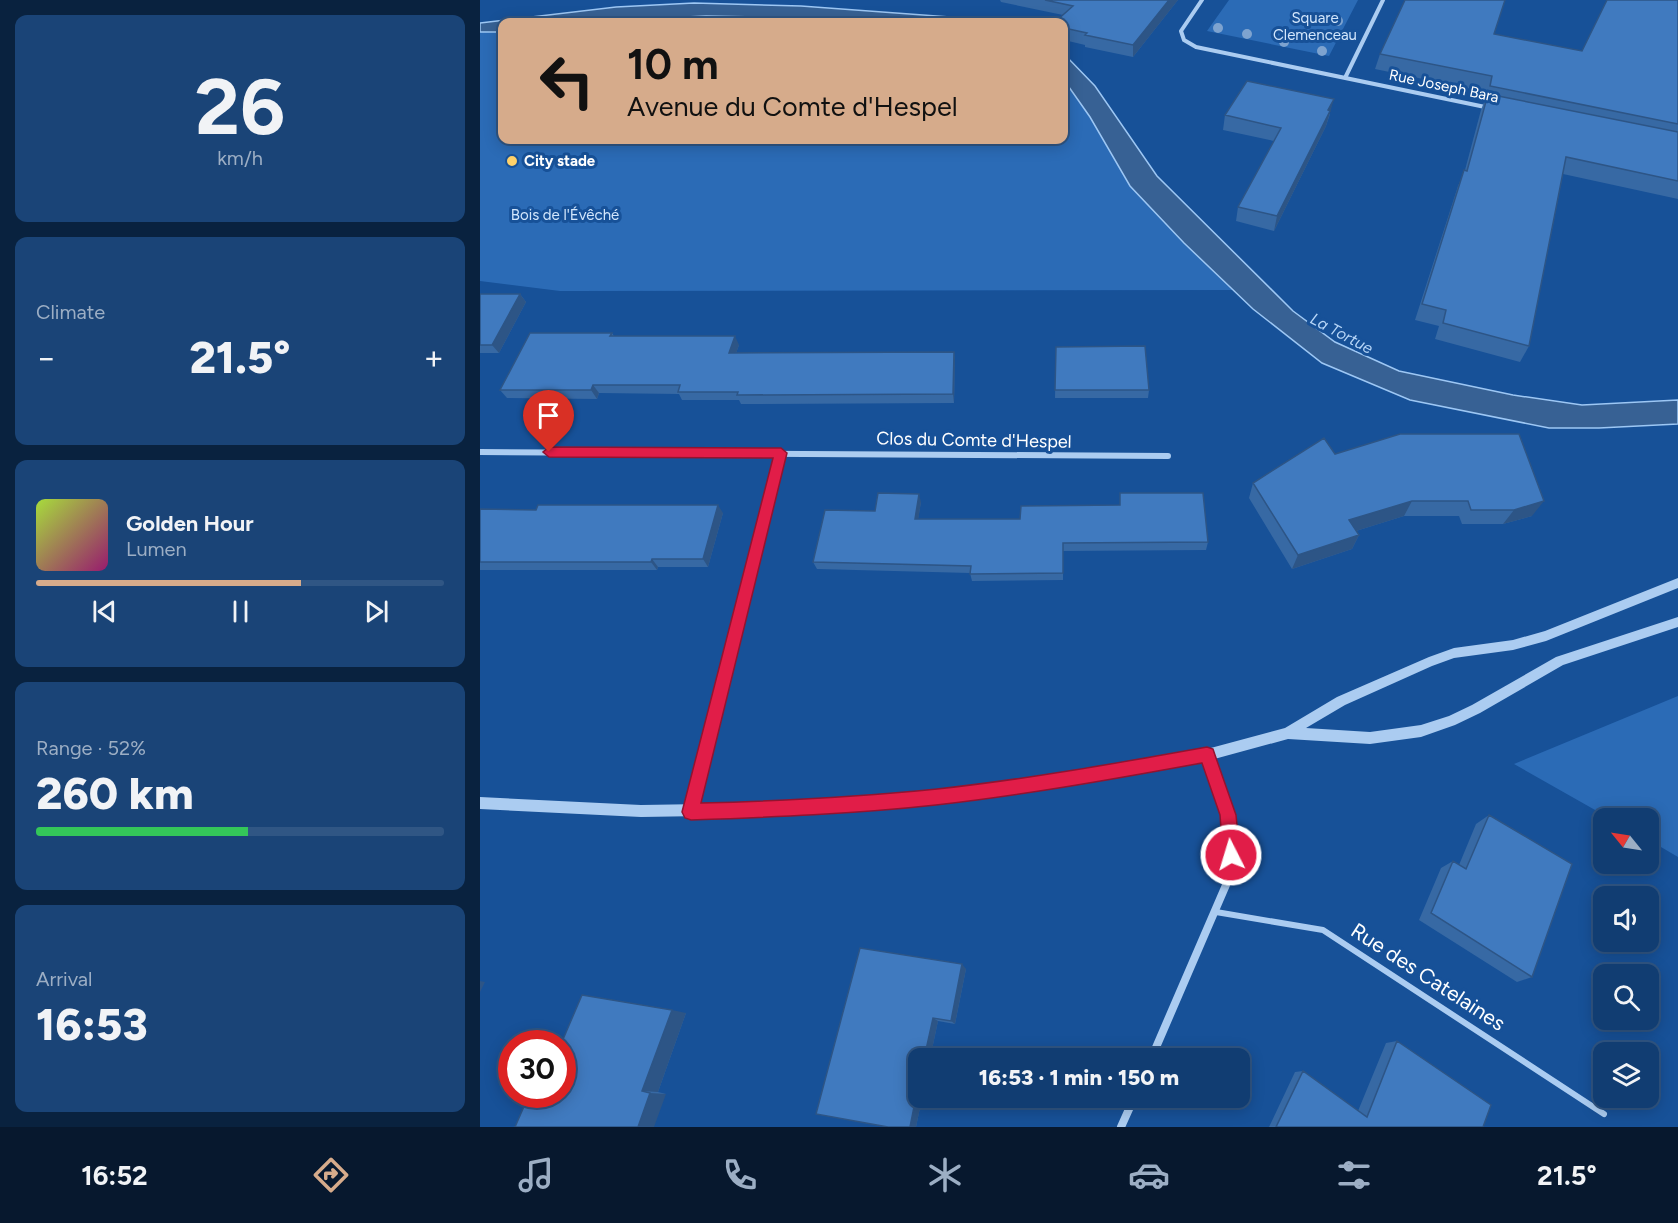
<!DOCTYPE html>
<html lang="en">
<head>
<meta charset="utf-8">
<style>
  body { margin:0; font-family:Figtree,sans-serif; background:#1a4477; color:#f1f3f6; height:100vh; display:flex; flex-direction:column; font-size:22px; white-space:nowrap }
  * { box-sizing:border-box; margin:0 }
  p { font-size:20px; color:#9caec4 }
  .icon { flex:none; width:33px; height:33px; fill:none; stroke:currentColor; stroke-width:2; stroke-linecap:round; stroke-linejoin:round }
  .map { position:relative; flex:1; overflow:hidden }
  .sheet { display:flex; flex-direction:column; gap:15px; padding:15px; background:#09223f; width:480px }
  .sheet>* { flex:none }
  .top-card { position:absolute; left:18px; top:18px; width:570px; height:126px; border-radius:12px; box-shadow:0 3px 15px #0003,0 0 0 2px #305684; background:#d6ab8b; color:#111; overflow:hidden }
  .needle { width:39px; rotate:300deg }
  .fabs { position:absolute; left:1113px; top:808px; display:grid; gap:12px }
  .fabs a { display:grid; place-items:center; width:66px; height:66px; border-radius:12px; background:#113d72; box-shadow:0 3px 15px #0003,0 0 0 2px #305684; font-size:30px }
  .speed { position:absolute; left:18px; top:1030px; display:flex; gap:12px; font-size:30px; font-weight:700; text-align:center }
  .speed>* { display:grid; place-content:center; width:78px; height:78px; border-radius:50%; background:#113d72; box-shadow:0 3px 15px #0003,0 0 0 2px #305684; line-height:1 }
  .speed .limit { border:9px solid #d22; background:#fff; color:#111 }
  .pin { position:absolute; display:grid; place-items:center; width:51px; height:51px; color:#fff; margin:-62px -26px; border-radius:50% 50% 50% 0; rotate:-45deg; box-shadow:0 0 6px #0007 }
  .pin .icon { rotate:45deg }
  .me { position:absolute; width:66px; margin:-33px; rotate:355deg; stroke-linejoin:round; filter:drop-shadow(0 0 4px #0008) }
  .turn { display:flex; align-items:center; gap:21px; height:126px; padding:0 30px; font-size:27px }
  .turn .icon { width:78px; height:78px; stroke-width:2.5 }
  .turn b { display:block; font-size:42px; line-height:51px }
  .big { font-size:45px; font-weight:800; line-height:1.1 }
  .sheet .card { flex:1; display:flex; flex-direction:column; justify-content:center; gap:9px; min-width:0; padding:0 21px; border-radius:12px; background:#1a4477 }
  .sheet .dial { align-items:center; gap:0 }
  .dial b { font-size:78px; line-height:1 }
  .song { display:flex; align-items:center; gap:18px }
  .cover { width:72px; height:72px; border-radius:9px; background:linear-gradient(135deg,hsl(80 70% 55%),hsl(320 70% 35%)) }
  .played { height:6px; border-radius:3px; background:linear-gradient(90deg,#d6ab8b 65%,#305684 65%) }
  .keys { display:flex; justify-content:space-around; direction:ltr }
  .heat { display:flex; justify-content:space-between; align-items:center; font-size:33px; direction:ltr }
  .charge { height:9px; border-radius:4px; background:linear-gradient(90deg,#34c759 52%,#305684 0) }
  .trip { position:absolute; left:428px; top:1048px; width:342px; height:60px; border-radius:12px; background:#113d72; box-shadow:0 3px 15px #0003,0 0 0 2px #305684; font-weight:800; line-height:60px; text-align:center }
  .tabs { display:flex; height:96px; justify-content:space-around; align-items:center; background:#07182e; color:#9caec4 }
  .tabs .icon { width:42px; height:42px }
  .tabs .selected { color:#d6ab8b }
  .tabs b { font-size:27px; color:#f1f3f6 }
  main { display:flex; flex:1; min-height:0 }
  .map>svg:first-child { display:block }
</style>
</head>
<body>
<main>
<section class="sheet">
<div class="card dial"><b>26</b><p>km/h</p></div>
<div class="card"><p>Climate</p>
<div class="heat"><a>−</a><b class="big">21.5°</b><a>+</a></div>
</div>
<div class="card">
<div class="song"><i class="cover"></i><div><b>Golden Hour</b><p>Lumen</p></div></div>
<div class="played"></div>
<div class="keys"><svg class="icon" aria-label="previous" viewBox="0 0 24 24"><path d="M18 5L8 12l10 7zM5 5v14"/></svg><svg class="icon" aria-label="pause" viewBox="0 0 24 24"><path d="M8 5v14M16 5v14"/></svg><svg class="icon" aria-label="next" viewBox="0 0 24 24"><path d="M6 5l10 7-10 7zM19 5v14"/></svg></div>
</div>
<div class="card"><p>Range · 52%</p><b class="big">260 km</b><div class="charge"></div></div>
<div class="card"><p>Arrival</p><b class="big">16:53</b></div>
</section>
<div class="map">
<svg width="1198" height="1127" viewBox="0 0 1198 1127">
  <rect width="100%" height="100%" fill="#175198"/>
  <!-- green -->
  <path fill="#2b6bb6" d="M 749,0 L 878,0 L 849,56 L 727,31 Z
    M 226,16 L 279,17 L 348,22 L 104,22 Z
    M 0,32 L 22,32 L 22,140 L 584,140 L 584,80 L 610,117 L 650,186 L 704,243 L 753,290 L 80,291 L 0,281 Z
    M 1198,696 L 1198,857 L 1169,840 L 1168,819 L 1131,819 L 1034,764 Z"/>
  <!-- water -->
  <path fill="#376194" stroke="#9dc7f4" stroke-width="1.5" d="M 214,3 L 321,6 L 538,22 L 348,22 L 279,17 L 226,16 L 104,22 L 22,22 L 22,32 L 0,32 L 0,23 L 136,7 Z
    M 584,54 L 615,86 L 677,176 L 813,311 L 855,342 L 919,371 L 1033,395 L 1102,405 L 1198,400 L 1198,424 L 1119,428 L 1069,428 L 930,400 L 842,363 L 773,309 L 704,243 L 650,186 L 610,117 L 584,80 Z"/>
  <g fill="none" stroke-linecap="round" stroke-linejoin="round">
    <!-- service -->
    <path stroke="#abccf1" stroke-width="6" d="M 736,912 L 843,930 L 1124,1114"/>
    <!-- minor-far2 -->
    <path stroke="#abccf1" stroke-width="4" d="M 722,0 L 701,31 L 704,40 L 716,47 L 1010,108
      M 865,78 L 903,0"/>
    <!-- minor-far1 -->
    <path stroke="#abccf1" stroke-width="6" d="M 0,452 L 688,456
      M 228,741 L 301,453"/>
    <!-- minor -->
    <path stroke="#abccf1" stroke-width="8" d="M 211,811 L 229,740
      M 671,1059 L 746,885 L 749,833 L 743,804 L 727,755
      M 641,1127 L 654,1098"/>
    <!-- tertiary -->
    <path fill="#abccf1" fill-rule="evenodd" d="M 1198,578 L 1198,588 L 1066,641 L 1033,650 L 974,658 L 952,666 L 865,705 L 826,728 L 890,732 L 941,725 L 969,716 L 992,705 L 1076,657 L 1198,617 L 1198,627 L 1083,665 L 1000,713 L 975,725 L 941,737 L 890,744 L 808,739 L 727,761 L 603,782 L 458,803 L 338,814 L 161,817 L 0,809 L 0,797 L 161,805 L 338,802 L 458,791 L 603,770 L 727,749 L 805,728 L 857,697 L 949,657 L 974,648 L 1033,640 L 1065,631 Z"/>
  </g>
  <!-- trees -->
  <g fill="#7ea3cf">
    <circle cx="858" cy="21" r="5"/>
    <circle cx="738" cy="28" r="5"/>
    <circle cx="767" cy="34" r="5"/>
    <circle cx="804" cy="42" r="5"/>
    <circle cx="842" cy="51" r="5"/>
  </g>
  <!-- wall -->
  <path fill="#3769a4" d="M 520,0 L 698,0 L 653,57 L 605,47 L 605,45 L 584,40 L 583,15 L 521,2 Z
    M 1198,0 L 1198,199 L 1083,174 L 1049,346 L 1040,362 L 955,339 L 959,326 L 935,320 L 978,186 L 985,170 L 1001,110 L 1004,102 L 1003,102 L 1006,92 L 895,69 L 900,54 L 1014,34 L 1102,51 Z
    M 850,114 L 846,126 L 794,231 L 756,221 L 758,207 L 794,141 L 743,130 L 745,115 Z
    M 0,294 L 40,294 L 46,302 L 19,353 L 0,353 Z
    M 132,333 L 134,336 L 259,345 L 256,353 L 474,352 L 475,360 L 474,403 L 261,404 L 259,400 L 202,400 L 199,394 L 119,393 L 117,399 L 27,398 L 20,390 Z
    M 576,347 L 669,390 L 668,398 L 575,398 Z
    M 855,454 L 1052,516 L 1023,524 L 982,524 L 979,516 L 924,516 L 876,531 L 879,535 L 872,549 L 812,569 L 769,498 L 773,483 Z
    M 640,493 L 728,542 L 726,550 L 583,551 L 583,580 L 492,581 L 490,573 L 337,569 L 333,562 L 395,511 L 441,502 L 438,519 L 540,519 L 640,505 Z
    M 0,509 L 243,513 L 228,567 L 178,567 L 177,570 L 0,570 Z
    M 1009,815 L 1052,977 L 1037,982 L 939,920 L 961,868 L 973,861 L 979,865 L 996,824 Z
    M 380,948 L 486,969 L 475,1024 L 458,1021 L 450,1059 L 438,1059 L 442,1098 L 436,1127 L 408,1127 Z
    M 206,1013 L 178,1092 L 186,1094 L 49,1095 Z
    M 917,1041 L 1003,1127 L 789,1127 L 815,1072 L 823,1071 L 878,1111 L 906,1043 Z"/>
  <!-- shaded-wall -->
  <path fill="#2d5586" d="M 689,0 L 698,0 L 653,57 L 653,45 Z
    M 854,99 L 846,126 L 794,231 L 797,216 Z
    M 40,294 L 46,302 L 19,353 L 12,345 Z
    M 255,336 L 259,345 L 253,362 L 249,353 Z
    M 474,352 L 475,360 L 474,403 L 473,394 Z
    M 113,385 L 119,393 L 117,399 L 111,390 Z
    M 439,494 L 441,502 L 437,527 L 435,519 Z
    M 932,501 L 924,516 L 863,535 L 869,520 Z
    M 1064,501 L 1052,516 L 1023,524 L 1034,510 Z
    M 238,505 L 243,513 L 228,567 L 223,559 Z
    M 879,535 L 872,549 L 812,569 L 818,555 Z
    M 172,559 L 178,567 L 177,570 L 171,562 Z
    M 482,964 L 486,969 L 475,1024 L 471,1021 Z
    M 0,981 L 5,982 L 0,992 Z
    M 192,1010 L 206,1013 L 178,1092 L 162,1091 Z
    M 453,1018 L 458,1021 L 450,1059 L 444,1059 Z
    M 438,1087 L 438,1098 L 442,1098 L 436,1127 L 430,1127 Z
    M 170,1093 L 186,1094 L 174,1127 L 158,1127 Z"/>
  <!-- building -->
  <path fill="#407abf" stroke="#2d5586" stroke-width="1.5" d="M 565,0 L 689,0 L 653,45 L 605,35 L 607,33 L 584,28 L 584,22 L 575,22 L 593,6 Z
    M 925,0 L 1025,0 L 1014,34 L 1102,51 L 1127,0 L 1198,0 L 1198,124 L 1010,86 L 1012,76 L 900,54 Z
    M 767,81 L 854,99 L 848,110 L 850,111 L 797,216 L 758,207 L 801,128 L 745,115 Z
    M 1008,94 L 1198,132 L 1198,181 L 1086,157 L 1049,346 L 963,323 L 966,310 L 942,304 L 984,170 L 987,171 Z
    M 0,294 L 40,294 L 12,345 L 0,345 Z
    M 50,333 L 132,333 L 130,336 L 255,336 L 249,353 L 474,352 L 473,394 L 257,395 L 258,392 L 198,392 L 200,385 L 113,385 L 111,390 L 20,390 Z
    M 665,346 L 669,390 L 575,390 L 576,347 Z
    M 920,434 L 1039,434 L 1064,501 L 1034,510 L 991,510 L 988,501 L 932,501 L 869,520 L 879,535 L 818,555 L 773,483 L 844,438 L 855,454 Z
    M 398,493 L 439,494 L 435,519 L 540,519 L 541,506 L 640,505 L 640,493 L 723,493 L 728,542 L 583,543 L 583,573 L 490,574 L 491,566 L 333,562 L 345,510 L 395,511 Z
    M 58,505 L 238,505 L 223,559 L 172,559 L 171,562 L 0,562 L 0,509 L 56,510 Z
    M 1009,815 L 1092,864 L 1052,977 L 951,913 L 973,861 L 986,869 Z
    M 380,948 L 482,964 L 471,1021 L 453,1018 L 444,1059 L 438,1059 L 438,1087 L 430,1127 L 408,1127 L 336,1114 Z
    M 102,995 L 192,1010 L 162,1091 L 170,1093 L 158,1127 L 35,1127 L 49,1095 L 82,1095 L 82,1044 L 81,1044 Z
    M 917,1041 L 1011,1105 L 1003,1127 L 796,1127 L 823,1071 L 887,1117 Z"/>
  <!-- route -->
  <path fill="#e11d48" stroke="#92132f" stroke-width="1.5" d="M 69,447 L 301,448 L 307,453 L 221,803 C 300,801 378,797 457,789 C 548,779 638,763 727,747 L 733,749 L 735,755 L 756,815 L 760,855 L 757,861 L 751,863 L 745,861 L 743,855 L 740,815 L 722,763 C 634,779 545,795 456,805 C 374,814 293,817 211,820 L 205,818 L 202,812 L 293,458 L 69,457 L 63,452 Z"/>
  <!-- markers -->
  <circle fill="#ffd26b" stroke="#175198" stroke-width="2" cx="32" cy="161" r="6"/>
  <g text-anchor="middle" stroke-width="6" stroke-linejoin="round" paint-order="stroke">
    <!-- far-park labels -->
    <g font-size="15" fill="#d2e6fc" stroke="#175198">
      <text x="835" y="23">Square<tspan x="835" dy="17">Clemenceau</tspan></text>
      <text x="85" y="220">Bois de l'Évêché</text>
    </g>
    <!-- far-street labels -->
    <g font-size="15" fill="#fff" stroke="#175198">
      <text transform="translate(964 86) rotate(12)" y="5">Rue Joseph Bara</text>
    </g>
    <!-- far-poi labels -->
    <g font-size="15" font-weight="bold" fill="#fff" stroke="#175198" text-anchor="start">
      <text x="44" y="166">City stade</text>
    </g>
    <!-- far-water labels -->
    <g font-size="16" font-style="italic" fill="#b7d6f8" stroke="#175198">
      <text transform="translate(862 333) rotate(28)" y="6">La Tortue</text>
    </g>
    <!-- street labels -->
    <g font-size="18" fill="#fff" stroke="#175198">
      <text transform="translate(494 440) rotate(1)" y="6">Clos du Comte d'Hespel</text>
    </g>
    <!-- near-street labels -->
    <g font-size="21" fill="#fff" stroke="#175198">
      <text transform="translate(948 977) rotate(33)" y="7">Rue des Catelaines</text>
    </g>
  </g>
</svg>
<div class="fabs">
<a><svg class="needle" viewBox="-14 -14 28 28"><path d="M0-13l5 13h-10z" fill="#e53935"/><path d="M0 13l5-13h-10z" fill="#9caec4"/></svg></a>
<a><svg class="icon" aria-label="sound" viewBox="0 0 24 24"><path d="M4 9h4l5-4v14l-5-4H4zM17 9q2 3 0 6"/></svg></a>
<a><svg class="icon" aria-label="search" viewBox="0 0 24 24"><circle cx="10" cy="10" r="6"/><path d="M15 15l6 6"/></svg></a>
<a><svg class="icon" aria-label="layers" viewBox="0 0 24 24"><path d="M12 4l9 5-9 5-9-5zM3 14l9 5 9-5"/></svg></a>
</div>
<div class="speed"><div class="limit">30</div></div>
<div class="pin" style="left:69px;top:452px;background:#d93025"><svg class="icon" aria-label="arrive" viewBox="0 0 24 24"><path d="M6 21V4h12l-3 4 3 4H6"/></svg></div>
<svg class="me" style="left:751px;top:855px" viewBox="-20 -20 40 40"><circle r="17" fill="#e11d48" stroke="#fff" stroke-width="3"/><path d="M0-11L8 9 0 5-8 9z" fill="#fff"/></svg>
<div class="trip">16:53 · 1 min · 150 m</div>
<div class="top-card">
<div class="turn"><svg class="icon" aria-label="left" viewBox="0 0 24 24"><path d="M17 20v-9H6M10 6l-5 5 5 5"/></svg><div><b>10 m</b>Avenue du Comte d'Hespel</div></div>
</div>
</div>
</main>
<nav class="tabs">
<b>16:52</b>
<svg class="icon selected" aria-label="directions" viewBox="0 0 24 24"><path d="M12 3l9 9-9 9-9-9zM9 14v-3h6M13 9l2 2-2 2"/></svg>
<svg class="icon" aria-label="music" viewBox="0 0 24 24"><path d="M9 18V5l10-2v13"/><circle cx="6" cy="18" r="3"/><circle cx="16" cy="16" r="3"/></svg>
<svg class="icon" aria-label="phone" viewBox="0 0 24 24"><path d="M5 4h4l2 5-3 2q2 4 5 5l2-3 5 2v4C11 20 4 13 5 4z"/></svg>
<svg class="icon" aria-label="climate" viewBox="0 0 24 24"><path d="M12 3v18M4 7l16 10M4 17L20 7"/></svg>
<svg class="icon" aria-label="car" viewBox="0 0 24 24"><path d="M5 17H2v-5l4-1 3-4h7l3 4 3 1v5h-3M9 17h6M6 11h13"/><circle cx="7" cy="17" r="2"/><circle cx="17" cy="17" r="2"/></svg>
<svg class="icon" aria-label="filters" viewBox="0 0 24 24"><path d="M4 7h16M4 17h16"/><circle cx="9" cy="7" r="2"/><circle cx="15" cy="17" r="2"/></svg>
<b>21.5°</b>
</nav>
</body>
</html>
